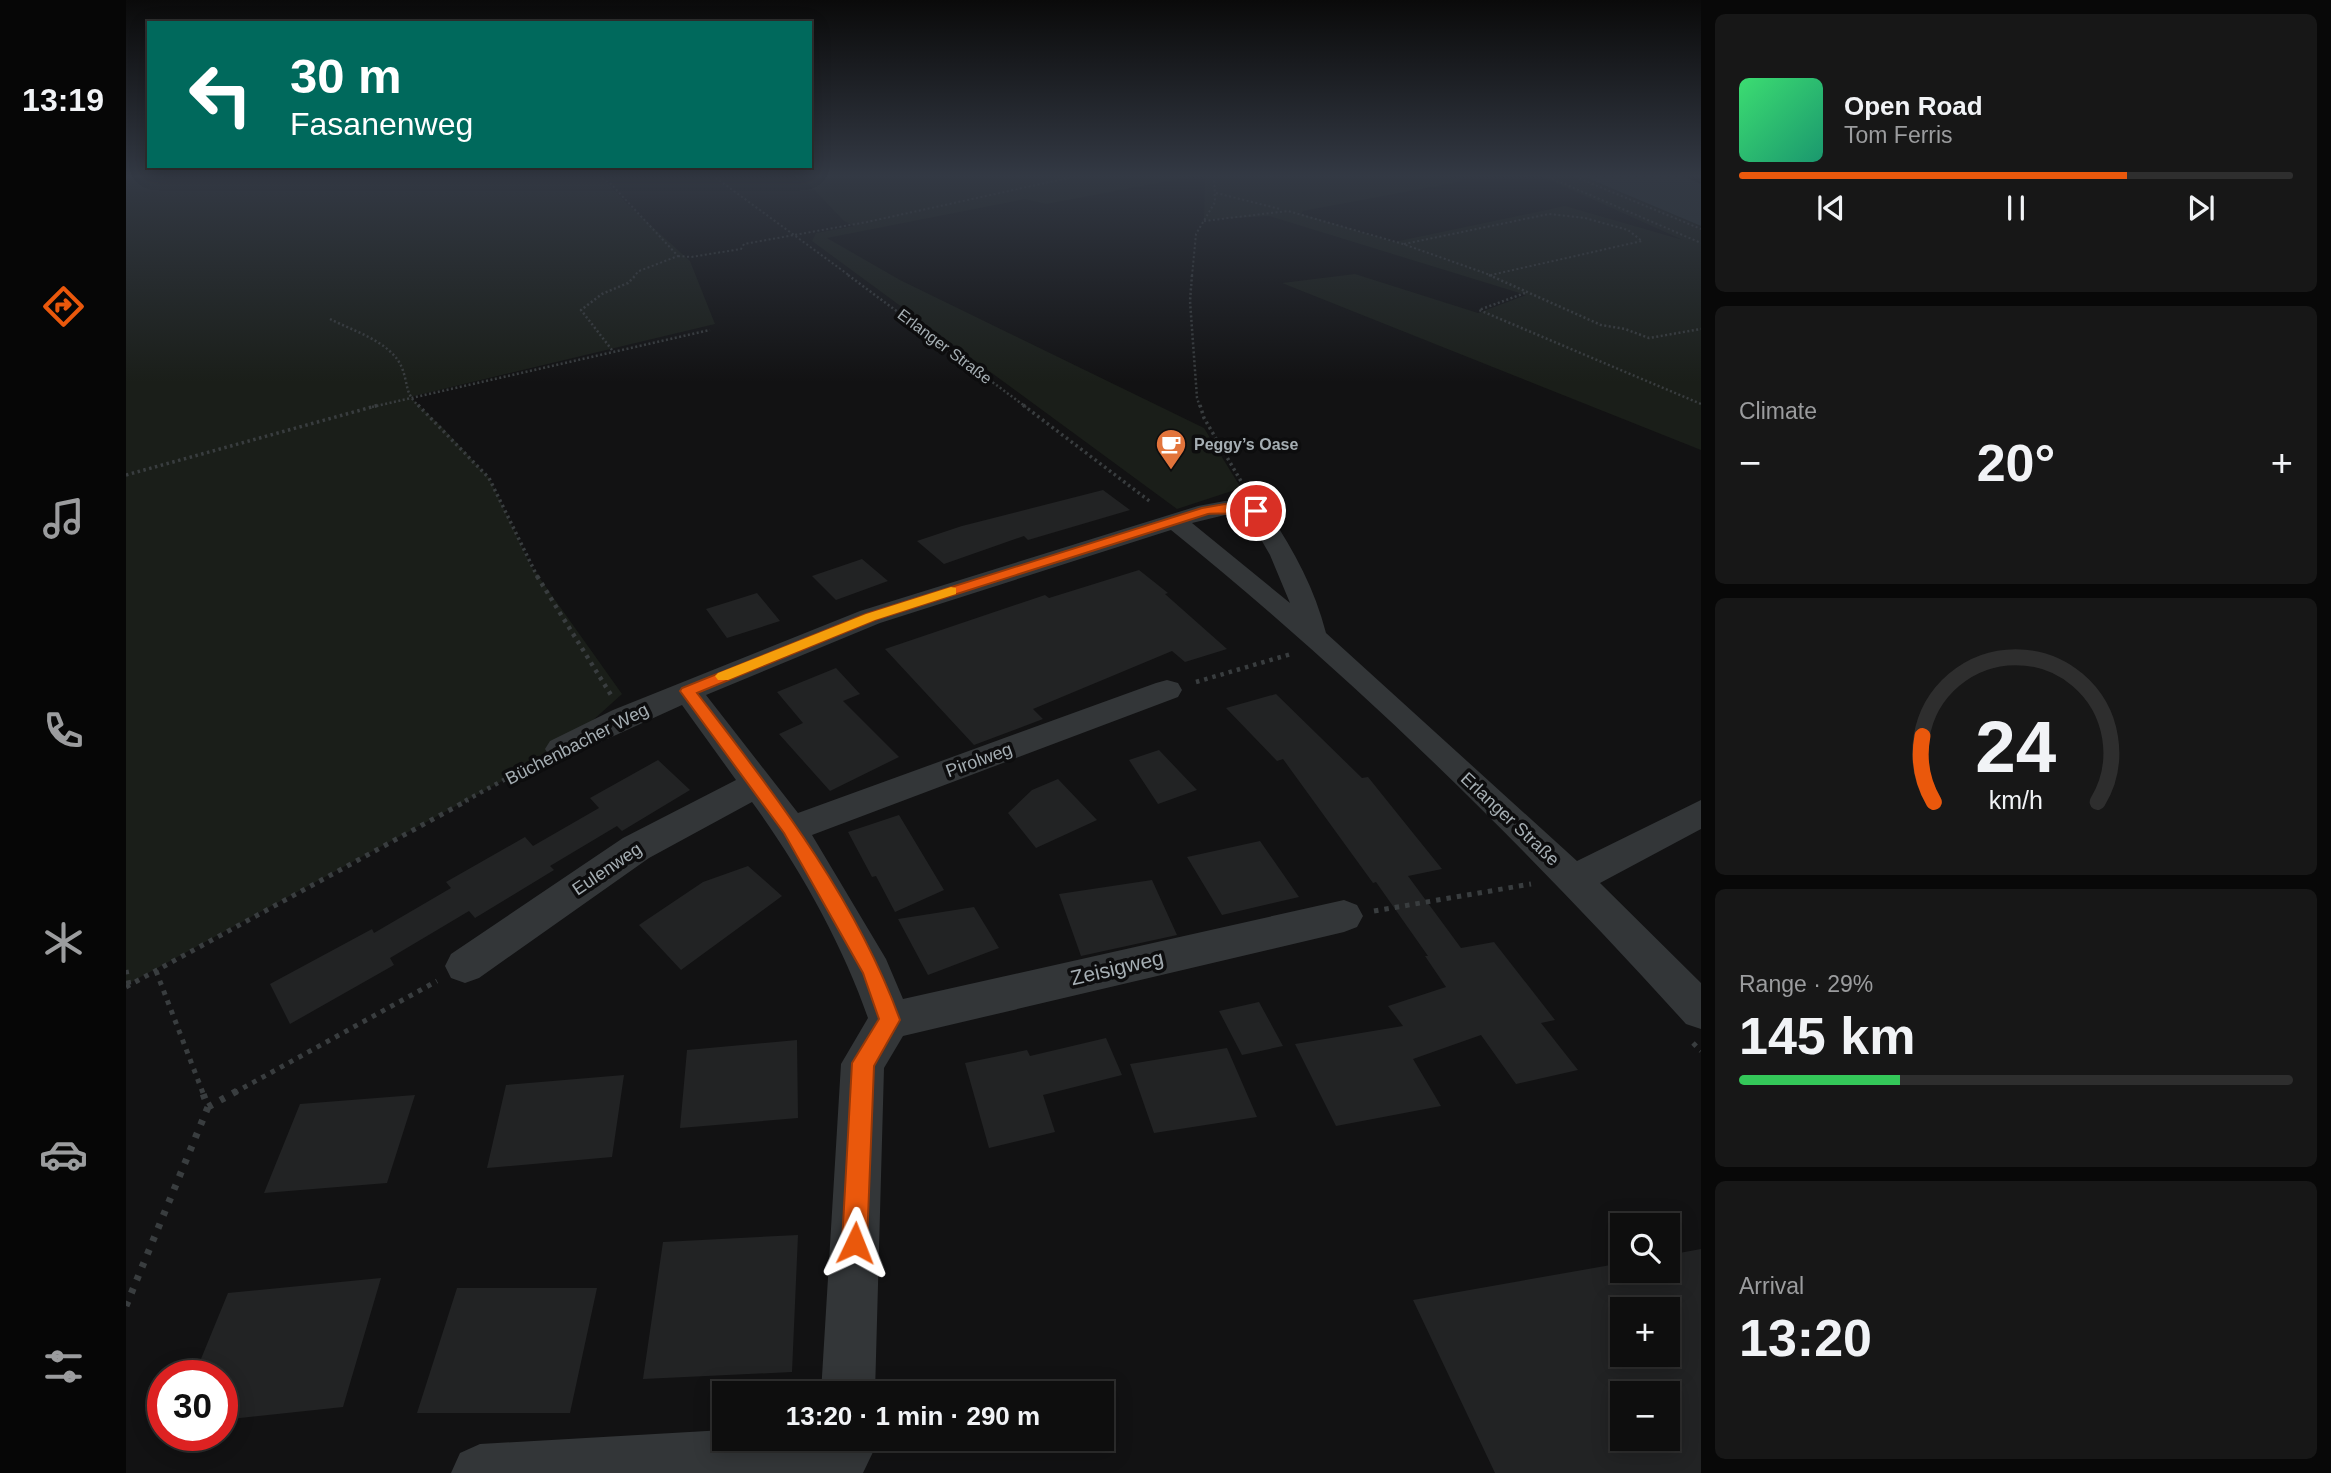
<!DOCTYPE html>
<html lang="en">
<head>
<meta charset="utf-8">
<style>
  body { margin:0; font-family:Helvetica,sans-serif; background:#171717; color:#f1f3f6; height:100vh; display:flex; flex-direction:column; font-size:26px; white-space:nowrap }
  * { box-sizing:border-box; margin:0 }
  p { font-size:23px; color:#9b9c9e }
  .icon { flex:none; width:38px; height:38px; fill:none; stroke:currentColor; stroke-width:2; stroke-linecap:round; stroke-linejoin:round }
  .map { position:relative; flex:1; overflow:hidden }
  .side { display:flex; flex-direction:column; gap:14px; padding:14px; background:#080808; width:630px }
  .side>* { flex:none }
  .hud { position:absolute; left:21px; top:21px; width:665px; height:147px; border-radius:0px; box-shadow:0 4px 18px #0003,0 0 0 2px #2e2e2e; background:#00695c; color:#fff; overflow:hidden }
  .buttons { position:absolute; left:1484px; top:1213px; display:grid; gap:14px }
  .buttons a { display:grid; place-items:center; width:70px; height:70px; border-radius:0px; background:#0e0e0e; box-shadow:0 4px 18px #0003,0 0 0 2px #2e2e2e; font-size:35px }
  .speed { position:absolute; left:21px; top:1360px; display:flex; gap:14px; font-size:35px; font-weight:700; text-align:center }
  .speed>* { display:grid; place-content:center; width:91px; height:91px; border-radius:50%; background:#0e0e0e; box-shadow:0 4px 18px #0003,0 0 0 2px #2e2e2e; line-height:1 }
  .speed .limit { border:10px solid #d22; background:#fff; color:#111 }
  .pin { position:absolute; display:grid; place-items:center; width:60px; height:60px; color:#fff; margin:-30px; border:4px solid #fff; border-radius:50%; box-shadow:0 2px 7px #0007 }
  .me { position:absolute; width:77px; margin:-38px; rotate:2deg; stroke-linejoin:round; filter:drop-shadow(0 0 5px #0008) }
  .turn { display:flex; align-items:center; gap:24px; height:147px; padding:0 28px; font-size:32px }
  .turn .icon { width:91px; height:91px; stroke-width:2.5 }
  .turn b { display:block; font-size:49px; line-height:60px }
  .big { font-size:52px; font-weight:800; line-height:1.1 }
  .side .tile { flex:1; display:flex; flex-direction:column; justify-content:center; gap:10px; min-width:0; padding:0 24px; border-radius:10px; background:#171717 }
  .side .dial { align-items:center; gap:0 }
  .dial svg { height:182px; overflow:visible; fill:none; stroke:#2e2e2e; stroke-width:7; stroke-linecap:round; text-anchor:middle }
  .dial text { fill:#f1f3f6; stroke:none }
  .song { display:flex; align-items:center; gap:21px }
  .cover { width:84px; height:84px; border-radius:10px; background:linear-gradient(135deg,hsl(140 70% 55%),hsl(160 70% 35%)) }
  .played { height:7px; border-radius:4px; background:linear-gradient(90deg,#ea580c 70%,#2e2e2e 70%) }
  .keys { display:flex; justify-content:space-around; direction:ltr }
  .heat { display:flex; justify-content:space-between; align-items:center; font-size:38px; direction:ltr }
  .charge { height:10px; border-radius:5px; background:linear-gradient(90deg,#34c759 29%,#2e2e2e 0) }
  .trip { position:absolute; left:586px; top:1381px; width:402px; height:70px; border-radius:0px; background:#0e0e0e; box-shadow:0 4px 18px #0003,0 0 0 2px #2e2e2e; font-weight:800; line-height:70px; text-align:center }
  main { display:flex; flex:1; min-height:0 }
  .menu { display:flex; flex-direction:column; width:126px; justify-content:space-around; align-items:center; background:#060606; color:#9b9c9e }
  .menu .icon { width:49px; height:49px }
  .menu .current { color:#ea580c }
  .menu b { font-size:32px; color:#f1f3f6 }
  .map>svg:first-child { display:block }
</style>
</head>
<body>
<main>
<nav class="menu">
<b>13:19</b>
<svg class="icon current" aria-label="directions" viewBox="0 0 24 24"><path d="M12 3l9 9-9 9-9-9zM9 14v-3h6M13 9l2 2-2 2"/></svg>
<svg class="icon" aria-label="music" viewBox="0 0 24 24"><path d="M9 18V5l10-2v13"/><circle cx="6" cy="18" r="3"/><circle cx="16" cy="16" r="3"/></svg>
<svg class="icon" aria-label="phone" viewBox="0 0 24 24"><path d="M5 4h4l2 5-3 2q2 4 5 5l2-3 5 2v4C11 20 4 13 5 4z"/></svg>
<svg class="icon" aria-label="climate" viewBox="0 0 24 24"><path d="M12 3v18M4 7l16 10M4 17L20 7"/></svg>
<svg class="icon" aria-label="car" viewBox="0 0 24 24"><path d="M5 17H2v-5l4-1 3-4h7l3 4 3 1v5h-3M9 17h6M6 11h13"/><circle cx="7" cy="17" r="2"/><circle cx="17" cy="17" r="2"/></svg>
<svg class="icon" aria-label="filters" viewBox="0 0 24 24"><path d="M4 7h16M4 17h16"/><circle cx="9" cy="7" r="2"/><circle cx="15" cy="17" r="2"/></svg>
</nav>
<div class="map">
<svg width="1575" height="1473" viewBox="0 0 1575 1473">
  <rect width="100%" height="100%" fill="#121213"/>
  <!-- green -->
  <path fill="#1a1e19" d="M 0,175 L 474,175 L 499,202 L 564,261 L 589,324 L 284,397 L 318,429 L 363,478 L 405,566 L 496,694 L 435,749 L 0,985 Z
    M 674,175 L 1075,175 L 920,204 L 899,199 L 701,238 L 774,280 L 1078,428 L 1115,488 L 1051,509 L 686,241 L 690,233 L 728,226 L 718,221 Z
    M 1079,175 L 1313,175 L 1338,181 L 1177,211 L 1175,214 L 1268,242 L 1439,206 L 1557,240 L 1412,175 L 1454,175 L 1575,226 L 1575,450 L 1156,283 L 1229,274 L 1352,313 L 1400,295 L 1143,216 L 1078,220 Z"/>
  <!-- water -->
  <path fill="#2a3436" d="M 1454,175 L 1554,175 L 1575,184 L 1575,226 Z"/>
  <!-- building -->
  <path fill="#222324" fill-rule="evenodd" d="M 977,490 L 1004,510 L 902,540 L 898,536 L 818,564 L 791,541 L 836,526 Z
    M 736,559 L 762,581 L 710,600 L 686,576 Z
    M 1013,570 L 1042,593 L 1039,594 L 1101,649 L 1059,662 L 1046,651 L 907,709 L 917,719 L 848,745 L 759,649 L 919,595 L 923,598 Z
    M 631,593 L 654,621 L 601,638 L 580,609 Z
    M 710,668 L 734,694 L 717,701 L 773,757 L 704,791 L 653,734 L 677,723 L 651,692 Z
    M 1150,694 L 1236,778 L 1242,777 L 1291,838 L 1316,869 L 1282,876 L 1335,948 L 1368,942 L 1429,1020 L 1415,1023 L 1452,1070 L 1390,1084 L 1355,1035 L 1287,1059 L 1315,1106 L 1210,1126 L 1169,1044 L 1277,1026 L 1262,1006 L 1320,987 L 1299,956 L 1302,956 L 1250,882 L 1247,883 L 1157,759 L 1151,761 L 1100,708 Z
    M 1033,750 L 1071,790 L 1032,804 L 1003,760 Z
    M 532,760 L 564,790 L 496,831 L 491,826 L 424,866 L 428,870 L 349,918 L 343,911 L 264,958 L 268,965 L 164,1024 L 144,984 L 246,929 L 248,933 L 325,888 L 320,882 L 399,837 L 407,846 L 473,808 L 464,798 Z
    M 932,779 L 971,820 L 910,848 L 882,813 L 906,790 Z
    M 773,815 L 818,890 L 769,912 L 750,876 L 746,877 L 722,832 Z
    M 1134,841 L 1173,897 L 1096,915 L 1061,857 Z
    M 622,866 L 656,896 L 555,970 L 513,925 L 577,882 Z
    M 1026,880 L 1051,935 L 955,956 L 933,894 Z
    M 848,907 L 873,948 L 802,975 L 772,919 Z
    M 1133,1002 L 1157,1046 L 1116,1055 L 1093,1011 Z
    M 980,1038 L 996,1075 L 917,1095 L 929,1132 L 863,1148 L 839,1063 L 901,1050 L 904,1056 Z
    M 671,1040 L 672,1118 L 554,1128 L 561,1050 Z
    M 1101,1048 L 1131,1117 L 1028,1133 L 1004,1064 Z
    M 498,1075 L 486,1157 L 361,1168 L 380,1085 Z
    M 289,1095 L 261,1183 L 138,1193 L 174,1104 Z
    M 672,1235 L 666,1372 L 517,1379 L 537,1242 Z
    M 1575,1249 L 1575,1473 L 1369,1473 L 1287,1300 L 1496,1263 L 1496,1270 L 1542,1270 L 1542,1255 ZM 1496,1309 L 1542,1309 L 1542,1354 L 1496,1354 ZM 1496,1393 L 1542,1393 L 1542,1438 L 1496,1438 Z
    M 255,1278 L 217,1407 L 96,1420 L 96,1376 L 68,1376 L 102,1293 Z
    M 331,1288 L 471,1288 L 444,1413 L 291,1413 Z"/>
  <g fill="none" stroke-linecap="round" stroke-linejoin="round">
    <!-- path-far5 -->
    <path stroke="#393d3f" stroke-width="2" stroke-dasharray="2 2.5" stroke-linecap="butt" d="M 473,175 L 484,183 L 552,256 L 513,271 L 508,276
      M 586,175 L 724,276
      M 1418,175 L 1575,243
      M 1445,175 L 1575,229
      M 1569,175 L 1575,177
      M 0,178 L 20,175
      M 1090,193 L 1154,209
      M 1078,221 L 1162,211 L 1277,244 L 1367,276
      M 1278,244 L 1423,214 L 1459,218 L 1502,230 L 1516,241 L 1365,275
      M 552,256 L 565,257 L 615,249 L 618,244 L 741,222 L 956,175
      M 1066,276 L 1070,234 L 1089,202 L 1088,175"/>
    <!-- path-far4 -->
    <path stroke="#393d3f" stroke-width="2.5" stroke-dasharray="2 2.5" stroke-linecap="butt" d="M 722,275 L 900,407
      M 1066,275 L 1064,301 L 1071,398 L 1074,407
      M 1363,275 L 1475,325 L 1499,329 L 1523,338 L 1575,329
      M 1399,293 L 1353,310 L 1575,404
      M 204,319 C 227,331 266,342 276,368 C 283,386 278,393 294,407
      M 486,350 L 455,310 L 476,294 L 502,283 L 510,275
      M 246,407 L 584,330"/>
    <!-- path-far3 -->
    <path stroke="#393d3f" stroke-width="3.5" stroke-dasharray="2.5 3.5" stroke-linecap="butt" d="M 292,405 L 363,478 L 412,578
      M 897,405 L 1026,503
      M 1074,405 L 1078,418 L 1119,488
      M 0,475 L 253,405"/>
    <!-- path-far2 -->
    <path stroke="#393d3f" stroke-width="4.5" stroke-dasharray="3.5 5" stroke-linecap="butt" d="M 411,576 L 485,695
      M 1070,682 L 1165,654
      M 339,801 L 409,763"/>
    <!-- path-far1 -->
    <path stroke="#393d3f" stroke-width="5" stroke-dasharray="4.5 6" stroke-linecap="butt" d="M 1248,911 L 1405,884
      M 0,970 L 3,985
      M 30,971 L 77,1093
      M 0,987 L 342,800
      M 1567,1043 L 1575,1051
      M 108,1093 L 311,981"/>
    <!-- path -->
    <path stroke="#393d3f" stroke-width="7" stroke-dasharray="5 9" stroke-linecap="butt" d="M 82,1107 L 111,1091
      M 0,1306 L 82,1107 L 76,1091"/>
    <!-- minor -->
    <path fill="#333638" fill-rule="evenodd" d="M 1099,501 L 1138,506 C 1165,545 1188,586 1200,633 L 1451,861 L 1575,800 L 1575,829 L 1474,883 L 1575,983 L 1575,1029 L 1560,1024 C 1401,848 1230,679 1045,530 L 754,623 L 580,695 L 672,813 L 1030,683 L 1041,680 L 1052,683 L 1056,690 L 1052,697 L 686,835 L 760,959 L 777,999 L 1218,900 L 1231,905 L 1237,916 L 1231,927 L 1218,932 L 777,1036 L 758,1068 L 749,1393 L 695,1393 L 715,1064 L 742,1018 C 716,943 672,865 626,802 L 523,858 L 353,978 L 339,983 L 325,978 L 319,966 L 325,954 L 497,838 L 610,780 L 556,705 L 435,760 L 424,757 L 419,749 L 424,741 L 487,710 L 734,611 L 1072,506 ZM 1099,515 L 1122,517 L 1144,555 L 1164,603 L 1066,523 Z
      M 598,1430 L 598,1438 L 742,1438 L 747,1452 L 737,1473 L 325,1473 L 334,1453 L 354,1444 Z"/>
  </g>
  <!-- sky -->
  <linearGradient id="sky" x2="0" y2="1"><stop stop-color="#0a0a0a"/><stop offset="0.46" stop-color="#333944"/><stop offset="1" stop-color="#333944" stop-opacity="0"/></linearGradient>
  <rect width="1575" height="382" fill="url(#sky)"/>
  <!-- route -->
  <path fill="#ea580c" stroke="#983908" stroke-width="2" d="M 1099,504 L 1130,508 L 1136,511 C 1128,517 1096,512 1082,514 L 749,620 L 571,693 C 649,795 730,898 774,1020 L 748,1066 L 741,1243 L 738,1252 L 729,1255 L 720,1252 L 716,1243 L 726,1063 L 753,1019 L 737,973 L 658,833 L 554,691 L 556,688 L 740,614 L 1076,508 Z"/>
  <!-- slow -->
  <path fill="#f59e0b" d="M 825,587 L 830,588 L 830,594 L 749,620 L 602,680 L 592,680 L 589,676 L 592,673 L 740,614 Z"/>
  <!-- icons -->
  <defs>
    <g id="cafe-pin" transform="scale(1.575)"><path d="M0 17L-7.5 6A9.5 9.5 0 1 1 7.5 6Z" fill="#e2743b" stroke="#0d0d0e"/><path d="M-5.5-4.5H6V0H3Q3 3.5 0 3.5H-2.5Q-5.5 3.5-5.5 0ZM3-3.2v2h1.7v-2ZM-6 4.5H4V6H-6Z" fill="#fff"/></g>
  </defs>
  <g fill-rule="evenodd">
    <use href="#cafe-pin" x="1045" y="444"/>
  </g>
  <g text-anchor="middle" stroke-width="7" stroke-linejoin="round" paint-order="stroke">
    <!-- far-street labels -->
    <g font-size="16" fill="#a5aeb3" stroke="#0d0d0e">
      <text transform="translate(819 346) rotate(37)" y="6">Erlanger Straße</text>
    </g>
    <!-- far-poi labels -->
    <g font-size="16" font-weight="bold" fill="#a5aeb3" stroke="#0d0d0e" text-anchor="start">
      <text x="1068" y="450">Peggy’s Oase</text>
    </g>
    <!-- street labels -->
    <g font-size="18" fill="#a5aeb3" stroke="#0d0d0e">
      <text transform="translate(451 744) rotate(-27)" y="6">Büchenbacher Weg</text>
      <text transform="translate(853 760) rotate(-20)" y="6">Pirolweg</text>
      <text transform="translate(1384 819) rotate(43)" y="6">Erlanger Straße</text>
      <text transform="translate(481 869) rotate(-34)" y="6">Eulenweg</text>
    </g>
    <!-- near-street labels -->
    <g font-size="21" fill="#a5aeb3" stroke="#0d0d0e">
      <text transform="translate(991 968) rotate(-13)" y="7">Zeisigweg</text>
    </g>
  </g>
</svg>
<div class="buttons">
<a><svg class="icon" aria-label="search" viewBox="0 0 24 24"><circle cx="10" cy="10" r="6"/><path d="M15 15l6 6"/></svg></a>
<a>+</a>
<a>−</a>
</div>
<div class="speed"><div class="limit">30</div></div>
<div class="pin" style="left:1130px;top:511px;background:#d93025"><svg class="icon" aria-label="arrive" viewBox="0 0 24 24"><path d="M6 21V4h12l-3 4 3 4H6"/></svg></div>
<svg class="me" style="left:729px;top:1243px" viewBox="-20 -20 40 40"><path d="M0-17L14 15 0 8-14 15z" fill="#ea580c" stroke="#fff" stroke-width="4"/></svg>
<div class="trip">13:20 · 1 min · 290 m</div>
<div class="hud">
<div class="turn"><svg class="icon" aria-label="left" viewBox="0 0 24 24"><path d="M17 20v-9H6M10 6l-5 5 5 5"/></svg><div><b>30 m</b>Fasanenweg</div></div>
</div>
</div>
<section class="side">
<div class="tile">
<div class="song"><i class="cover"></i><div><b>Open Road</b><p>Tom Ferris</p></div></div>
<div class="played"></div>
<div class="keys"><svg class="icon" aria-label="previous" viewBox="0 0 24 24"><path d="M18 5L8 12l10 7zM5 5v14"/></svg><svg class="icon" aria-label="pause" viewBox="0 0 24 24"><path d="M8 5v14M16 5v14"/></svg><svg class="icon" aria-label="next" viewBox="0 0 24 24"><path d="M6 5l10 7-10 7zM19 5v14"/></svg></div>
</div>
<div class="tile"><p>Climate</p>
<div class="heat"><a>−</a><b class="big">20°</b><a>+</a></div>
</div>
<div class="tile dial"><svg viewBox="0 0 100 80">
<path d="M14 69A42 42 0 1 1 86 69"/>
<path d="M14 69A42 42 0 0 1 9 40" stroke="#ea580c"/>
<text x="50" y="56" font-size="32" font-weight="700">24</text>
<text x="50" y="72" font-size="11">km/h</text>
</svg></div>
<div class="tile"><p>Range · 29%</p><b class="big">145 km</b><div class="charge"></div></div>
<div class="tile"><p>Arrival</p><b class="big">13:20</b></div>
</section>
</main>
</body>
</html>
